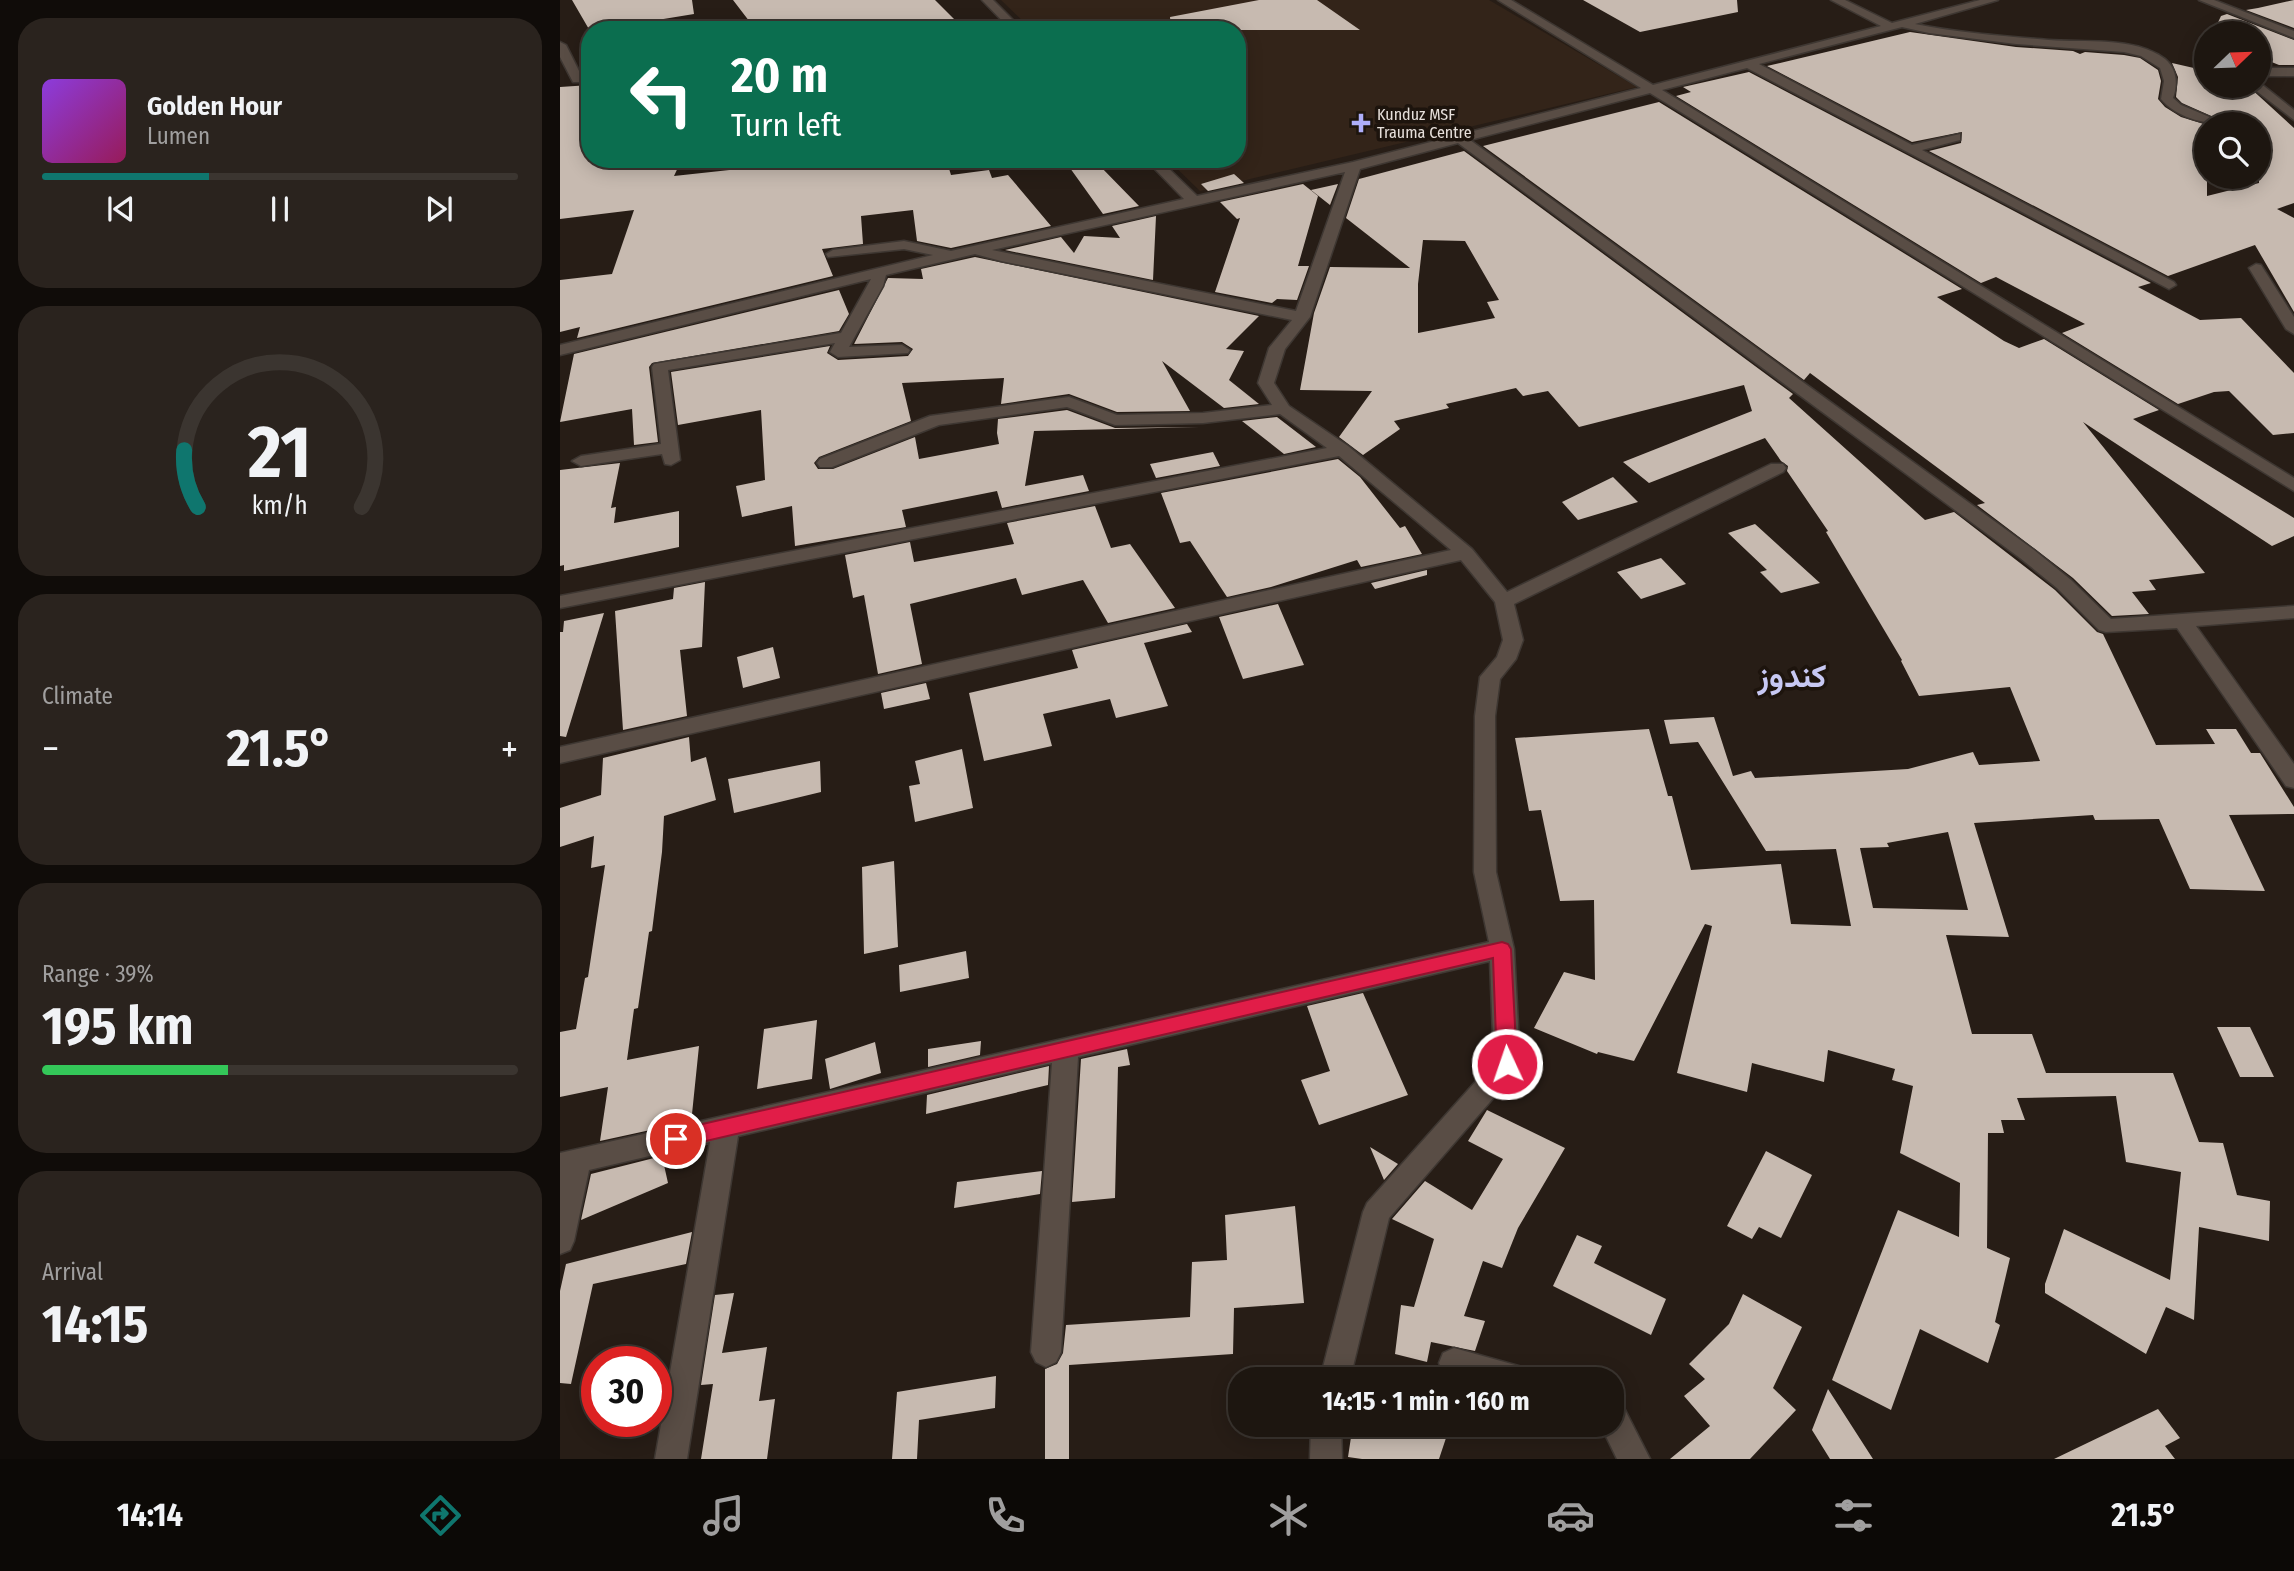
<!DOCTYPE html>
<html lang="en">
<head>
<meta charset="utf-8">
<style>
  body { margin:0; font-family:"Fira Sans Condensed",Vazirmatn,sans-serif; background:#2a231e; color:#f1f3f6; height:100vh; display:flex; flex-direction:column; font-size:26px; white-space:nowrap }
  * { box-sizing:border-box; margin:0 }
  p { font-size:23px; color:#a09f9f }
  .icon { flex:none; width:38px; height:38px; fill:none; stroke:currentColor; stroke-width:2; stroke-linecap:round; stroke-linejoin:round }
  .map { position:relative; flex:1; overflow:hidden }
  .drawer { display:flex; flex-direction:column; gap:18px; padding:18px; background:#100c09; width:560px }
  .drawer>* { flex:none }
  .banner { position:absolute; left:21px; top:21px; width:665px; height:147px; border-radius:28px; box-shadow:0 4px 18px #0003,0 0 0 2px #3b3530; background:#0b6e4f; color:#fff; overflow:hidden }
  .needle { width:46px; rotate:67deg }
  .fabs { position:absolute; left:1634px; top:21px; display:grid; gap:14px }
  .fabs a { display:grid; place-items:center; width:77px; height:77px; border-radius:50%; background:#1d1610; box-shadow:0 4px 18px #0003,0 0 0 2px #3b3530; font-size:35px }
  .speed { position:absolute; left:21px; top:1346px; display:flex; gap:14px; font-size:35px; font-weight:700; text-align:center }
  .speed>* { display:grid; place-content:center; width:91px; height:91px; border-radius:50%; background:#1d1610; box-shadow:0 4px 18px #0003,0 0 0 2px #3b3530; line-height:1 }
  .speed .limit { border:10px solid #d22; background:#fff; color:#111 }
  .pin { position:absolute; display:grid; place-items:center; width:60px; height:60px; color:#fff; margin:-30px; border:4px solid #fff; border-radius:50%; box-shadow:0 2px 7px #0007 }
  .me { position:absolute; width:77px; margin:-38px; rotate:357deg; stroke-linejoin:round; filter:drop-shadow(0 0 5px #0008) }
  .turn { display:flex; align-items:center; gap:24px; height:147px; padding:0 35px; font-size:32px }
  .turn .icon { width:91px; height:91px; stroke-width:2.5 }
  .turn b { display:block; font-size:49px; line-height:60px }
  .big { font-size:52px; font-weight:700; line-height:1.1 }
  .drawer .card { flex:1; display:flex; flex-direction:column; justify-content:center; gap:10px; min-width:0; padding:0 24px; border-radius:28px; background:#2a231e }
  .drawer .dial { align-items:center; gap:0 }
  .dial svg { height:182px; overflow:visible; fill:none; stroke:#3b3530; stroke-width:7; stroke-linecap:round; text-anchor:middle }
  .dial text { fill:#f1f3f6; stroke:none }
  .song { display:flex; align-items:center; gap:21px }
  .cover { width:84px; height:84px; border-radius:10px; background:linear-gradient(135deg,hsl(270 70% 55%),hsl(330 70% 35%)) }
  .played { height:7px; border-radius:4px; background:linear-gradient(90deg,#0f766e 35%,#3b3530 35%) }
  .keys { display:flex; justify-content:space-around; direction:ltr }
  .heat { display:flex; justify-content:space-between; align-items:center; font-size:38px; direction:ltr }
  .charge { height:10px; border-radius:5px; background:linear-gradient(90deg,#34c759 39%,#3b3530 0) }
  .trip { position:absolute; left:668px; top:1367px; width:396px; height:70px; border-radius:28px; background:#1d1610; box-shadow:0 4px 18px #0003,0 0 0 2px #3b3530; font-weight:700; line-height:70px; text-align:center }
  .tab-bar { display:flex; height:112px; justify-content:space-around; align-items:center; background:#0c0906; color:#a09f9f }
  .tab-bar .icon { width:49px; height:49px }
  .tab-bar .on { color:#0f766e }
  .tab-bar b { font-size:32px; color:#f1f3f6 }
  main { display:flex; flex:1; min-height:0 }
  .map>svg:first-child { display:block }
</style>
</head>
<body>
<main>
<section class="drawer">
<div class="card">
<div class="song"><i class="cover"></i><div><b>Golden Hour</b><p>Lumen</p></div></div>
<div class="played"></div>
<div class="keys"><svg class="icon" aria-label="previous" viewBox="0 0 24 24"><path d="M18 5L8 12l10 7zM5 5v14"/></svg><svg class="icon" aria-label="pause" viewBox="0 0 24 24"><path d="M8 5v14M16 5v14"/></svg><svg class="icon" aria-label="next" viewBox="0 0 24 24"><path d="M6 5l10 7-10 7zM19 5v14"/></svg></div>
</div>
<div class="card dial"><svg viewBox="0 0 100 80">
<path d="M14 69A42 42 0 1 1 86 69"/>
<path d="M14 69A42 42 0 0 1 8 44" stroke="#0f766e"/>
<text x="50" y="56" font-size="32" font-weight="700">21</text>
<text x="50" y="72" font-size="11">km/h</text>
</svg></div>
<div class="card"><p>Climate</p>
<div class="heat"><a>−</a><b class="big">21.5°</b><a>+</a></div>
</div>
<div class="card"><p>Range · 39%</p><b class="big">195 km</b><div class="charge"></div></div>
<div class="card"><p>Arrival</p><b class="big">14:15</b></div>
</section>
<div class="map">
<svg width="1734" height="1459" viewBox="0 0 1734 1459">
  <rect width="100%" height="100%" fill="#271d16"/>
  <!-- built -->
  <path fill="#332419" d="M 441,0 L 929,0 L 1077,87 L 640,191 L 607,159 L 677,159 L 677,30 L 472,30 Z"/>
  <!-- building -->
  <path fill="#c7bab0" fill-rule="evenodd" d="M 12,0 L 132,0 L 134,14 L 30,31 Z
    M 173,0 L 375,0 L 405,30 L 196,30 Z
    M 699,0 L 757,0 L 800,30 L 611,30 L 610,17 Z
    M 1023,0 L 1177,0 L 1178,12 L 1080,32 Z
    M 1734,0 L 1734,28 L 1686,10 L 1698,8 Z
    M 1667,14 L 1734,40 L 1734,65 L 1719,65 L 1699,57 L 1699,33 L 1653,33 L 1661,16 Z
    M 1350,32 L 1456,47 L 1513,51 L 1520,54 L 1525,52 L 1564,55 L 1580,58 L 1598,70 L 1601,81 L 1598,99 L 1605,107 L 1621,117 L 1647,125 L 1647,196 L 1699,183 L 1699,124 L 1669,124 L 1622,103 L 1616,97 L 1618,77 L 1612,63 L 1647,71 L 1647,86 L 1688,86 L 1734,128 L 1734,203 L 1717,209 L 1734,218 L 1734,312 L 1695,245 L 1608,276 L 1369,151 L 1401,143 L 1402,132 L 1352,142 L 1207,66 Z
    M 1189,72 L 1591,283 L 1578,287 L 1640,320 L 1681,318 L 1734,373 L 1734,433 L 1713,435 L 1669,391 L 1654,392 L 1618,404 L 1502,333 L 1525,324 L 1436,277 L 1421,283 L 1116,96 L 1131,92 L 1123,87 Z
    M 30,85 L 30,159 L 122,159 L 114,176 L 188,168 L 189,159 L 222,159 L 222,165 L 275,159 L 277,169 L 386,159 L 391,175 L 429,170 L 432,178 L 448,175 L 491,226 L 391,248 L 357,241 L 353,210 L 301,216 L 303,244 L 262,249 L 273,276 L 17,338 L 20,327 L 0,332 L 0,280 L 52,274 L 74,210 L 0,219 L 0,87 Z
    M 1099,102 L 1402,289 L 1377,297 L 1444,341 L 1459,348 L 1484,339 L 1599,410 L 1573,419 L 1734,518 L 1734,536 L 1712,546 L 1523,422 L 1645,573 L 1589,580 L 1596,590 L 1572,592 L 1589,614 L 1552,616 L 1513,578 L 1417,505 L 1425,503 L 1250,373 L 1244,380 L 923,146 Z
    M 904,151 L 1233,394 L 1229,398 L 1365,520 L 1394,512 L 1495,590 L 1537,632 L 1543,634 L 1596,745 L 1655,744 L 1646,729 L 1676,729 L 1691,753 L 1700,753 L 1734,807 L 1734,814 L 1669,815 L 1705,891 L 1630,889 L 1599,819 L 1535,820 L 1533,815 L 1414,823 L 1449,937 L 1386,935 L 1412,1034 L 1472,1034 L 1486,1073 L 1613,1073 L 1639,1142 L 1663,1143 L 1677,1195 L 1710,1201 L 1709,1241 L 1639,1227 L 1634,1320 L 1606,1307 L 1586,1354 L 1485,1293 L 1485,1284 L 1504,1229 L 1610,1280 L 1621,1172 L 1566,1162 L 1556,1096 L 1457,1098 L 1465,1120 L 1441,1120 L 1444,1133 L 1428,1133 L 1427,1248 L 1450,1258 L 1435,1322 L 1440,1325 L 1428,1363 L 1360,1329 L 1331,1410 L 1272,1380 L 1338,1210 L 1399,1237 L 1400,1183 L 1340,1153 L 1353,1086 L 1332,1080 L 1335,1069 L 1268,1050 L 1264,1082 L 1192,1063 L 1187,1092 L 1117,1073 L 1152,926 L 1145,924 L 1074,1061 L 1038,1052 L 1037,1054 L 974,1028 L 1004,972 L 1035,980 L 1034,900 L 1000,901 L 981,810 L 969,811 L 955,738 L 1089,729 L 1108,796 L 1112,796 L 1131,870 L 1221,864 L 1231,924 L 1291,926 L 1276,849 L 1206,851 L 1138,742 L 1110,744 L 1104,720 L 1154,717 L 1173,776 L 1191,771 L 1195,778 L 1348,769 L 1413,752 L 1419,765 L 1480,761 L 1450,687 L 1359,696 L 1341,661 L 1342,660 L 1266,532 L 1268,531 L 1227,471 L 1228,466 L 1221,461 L 1205,438 L 1089,483 L 1063,462 L 1192,411 L 1184,385 L 1019,427 L 988,391 L 963,396 L 956,388 L 886,404 L 889,408 L 834,421 L 840,429 L 803,455 L 779,437 L 812,391 L 740,390 L 754,313 L 770,267 L 850,268 L 786,218 L 799,179 ZM 863,240 L 905,241 L 939,300 L 927,302 L 935,318 L 858,333 L 858,284 ZM 1388,832 L 1408,910 L 1313,908 L 1300,848 L 1329,847 L 1327,843 Z
    M 538,164 L 579,206 L 543,214 L 510,168 Z
    M 674,174 L 684,183 L 648,191 L 641,184 Z
    M 743,184 L 758,196 L 738,266 L 749,266 L 737,300 L 717,299 L 712,303 L 655,292 L 680,218 L 677,219 L 660,202 Z
    M 778,184 L 770,205 L 751,190 Z
    M 596,216 L 593,280 L 445,250 L 501,237 L 514,253 L 524,236 L 560,238 L 552,226 Z
    M 415,257 L 699,316 L 666,349 L 684,351 L 669,380 L 699,404 L 664,408 L 602,361 L 630,411 L 557,412 L 509,394 L 441,404 L 444,378 L 342,383 L 351,421 L 259,457 L 254,463 L 258,469 L 273,469 L 355,437 L 359,459 L 439,444 L 437,433 L 438,419 L 507,410 L 555,428 L 639,427 L 474,431 L 465,486 L 523,475 L 529,491 L 442,508 L 437,491 L 342,510 L 346,527 L 235,546 L 232,506 L 182,517 L 176,486 L 205,480 L 201,410 L 118,425 L 111,372 L 270,346 L 267,353 L 278,360 L 348,356 L 353,349 L 342,342 L 294,344 L 328,278 L 363,279 L 361,269 Z
    M 279,290 L 289,314 L 279,331 L 92,363 L 89,367 L 98,442 L 74,445 L 72,409 L 0,422 L 14,354 Z
    M 717,417 L 756,447 L 724,454 L 682,421 Z
    M 653,452 L 660,466 L 596,478 L 590,464 Z
    M 778,459 L 800,477 L 840,528 L 845,526 L 862,554 L 801,567 L 797,560 L 711,587 L 667,597 L 630,541 L 620,543 L 601,493 Z
    M 60,463 L 51,508 L 56,507 L 54,523 L 119,511 L 119,547 L 4,571 L 4,565 L 0,566 L 0,470 Z
    M 1053,477 L 1078,502 L 1018,520 L 1002,502 Z
    M 535,506 L 551,548 L 570,544 L 615,608 L 548,623 L 523,580 L 462,595 L 456,578 L 350,604 L 362,664 L 318,674 L 304,595 L 293,598 L 285,555 L 350,542 L 354,562 L 454,544 L 447,523 Z
    M 1195,524 L 1260,583 L 1221,593 L 1200,572 L 1207,570 L 1168,533 Z
    M 1101,558 L 1126,584 L 1081,599 L 1057,572 Z
    M 867,570 L 867,575 L 815,589 L 811,583 Z
    M 145,582 L 142,647 L 120,650 L 127,716 L 63,730 L 55,611 L 113,599 L 114,588 Z
    M 718,604 L 744,665 L 683,679 L 659,617 Z
    M 44,613 L 6,737 L 0,736 L 0,632 L 3,632 L 4,621 Z
    M 627,624 L 632,632 L 584,643 L 608,706 L 556,718 L 550,699 L 483,714 L 492,746 L 424,761 L 409,693 L 518,668 L 512,650 Z
    M 213,647 L 220,678 L 183,688 L 177,657 Z
    M 366,683 L 370,699 L 324,709 L 321,693 Z
    M 129,737 L 131,762 L 146,757 L 156,800 L 104,816 L 102,852 L 92,931 L 89,932 L 78,1008 L 74,1009 L 67,1060 L 139,1046 L 132,1114 L 93,1121 L 95,1129 L 40,1141 L 48,1087 L 0,1097 L 0,1032 L 16,1029 L 25,978 L 28,977 L 45,865 L 31,868 L 34,836 L 0,847 L 0,808 L 41,795 L 43,758 Z
    M 402,749 L 413,808 L 355,822 L 349,786 L 360,784 L 355,761 Z
    M 260,761 L 261,792 L 174,813 L 168,779 Z
    M 334,861 L 338,947 L 304,954 L 302,867 Z
    M 406,951 L 409,978 L 340,992 L 339,965 Z
    M 803,993 L 848,1095 L 759,1125 L 741,1080 L 770,1071 L 747,1006 Z
    M 257,1020 L 252,1079 L 197,1089 L 204,1029 Z
    M 1657,1027 L 1690,1027 L 1714,1077 L 1680,1077 Z
    M 421,1041 L 420,1055 L 368,1067 L 368,1049 Z
    M 315,1042 L 321,1073 L 270,1089 L 265,1059 Z
    M 567,1049 L 570,1065 L 558,1067 L 555,1198 L 512,1202 L 521,1059 Z
    M 489,1066 L 488,1085 L 366,1114 L 367,1095 Z
    M 927,1110 L 1005,1148 L 958,1228 L 942,1268 L 923,1261 L 904,1316 L 925,1321 L 915,1351 L 871,1342 L 867,1362 L 835,1354 L 841,1305 L 854,1307 L 874,1239 L 832,1219 L 865,1181 L 912,1210 L 943,1159 L 908,1141 Z
    M 810,1147 L 838,1164 L 824,1180 Z
    M 1206,1151 L 1252,1175 L 1221,1238 L 1199,1227 L 1192,1239 L 1167,1226 Z
    M 102,1156 L 108,1183 L 21,1220 L 31,1174 Z
    M 482,1171 L 480,1194 L 394,1208 L 397,1182 Z
    M 735,1206 L 744,1303 L 674,1308 L 673,1354 L 509,1365 L 509,1459 L 485,1459 L 485,1369 L 497,1364 L 503,1353 L 506,1325 L 630,1317 L 632,1262 L 667,1260 L 665,1215 Z
    M 132,1232 L 126,1264 L 33,1284 L 11,1384 L 0,1383 L 0,1291 L 6,1264 Z
    M 1017,1235 L 1042,1246 L 1034,1263 L 1106,1299 L 1091,1335 L 993,1286 Z
    M 174,1293 L 162,1353 L 207,1347 L 199,1401 L 215,1399 L 207,1459 L 141,1459 L 153,1384 L 141,1385 L 155,1295 Z
    M 1183,1294 L 1242,1327 L 1213,1388 L 1236,1410 L 1190,1459 L 1110,1459 L 1150,1426 L 1124,1396 L 1145,1379 L 1129,1364 L 1169,1324 Z
    M 436,1376 L 435,1408 L 359,1420 L 357,1459 L 332,1459 L 337,1392 Z
    M 1268,1389 L 1313,1459 L 1270,1459 L 1252,1430 Z
    M 1598,1409 L 1620,1438 L 1605,1446 L 1615,1459 L 1494,1459 Z
    M 793,1424 L 859,1424 L 889,1429 L 879,1459 L 802,1459 L 788,1457 Z"/>
  <g fill="none" stroke-linecap="round" stroke-linejoin="round">
    <!-- minor casing -->
    <g stroke="#3e3732" stroke-width="3">
      <path id="minor" d="M 422,0 L 433,0 L 463,30 L 451,30 Z
        M 938,0 L 951,0 L 1093,85 L 1321,26 L 1271,0 L 1285,0 L 1332,23 L 1420,0 L 1438,0 L 1355,24 C 1399,33 1445,36 1489,40 C 1524,43 1575,36 1605,59 C 1617,69 1618,84 1613,98 L 1621,105 L 1666,124 C 1643,124 1616,117 1601,99 L 1604,81 L 1600,68 L 1581,56 L 1564,52 L 1456,44 L 1369,33 L 1342,27 L 1199,64 L 1352,145 L 1400,134 L 1400,140 L 1362,150 L 1614,282 L 1616,285 L 1609,289 L 1187,68 L 1102,90 L 1734,478 L 1734,491 L 1090,93 L 910,140 L 1474,550 L 1511,580 L 1551,619 L 1734,606 L 1734,618 L 1636,626 L 1734,764 L 1734,788 L 1726,786 L 1617,628 L 1546,632 L 1539,630 L 1497,588 L 1460,558 L 898,143 L 800,169 L 750,317 L 725,349 L 714,383 L 729,406 L 788,446 L 912,549 L 947,592 L 1211,464 L 1223,464 L 1226,468 L 1223,472 L 954,604 L 963,640 L 956,659 L 940,679 L 935,716 L 936,872 L 954,949 L 960,1064 L 956,1072 L 829,1218 L 790,1379 L 760,1379 L 803,1212 L 807,1203 L 934,1061 L 930,961 L 518,1057 L 501,1352 L 496,1362 L 486,1367 L 476,1362 L 471,1352 L 492,1063 L 178,1136 L 127,1459 L 95,1459 L 150,1142 L 29,1170 L 14,1241 L 10,1250 L 0,1254 L 0,1153 L 929,942 L 914,872 L 915,716 L 920,677 L 937,657 L 943,640 L 935,602 L 901,560 L 0,763 L 0,747 L 891,550 L 779,456 L 0,608 L 0,596 L 767,448 L 720,414 L 643,423 L 555,425 L 507,407 L 379,425 L 272,467 L 260,467 L 257,463 L 260,459 L 370,416 L 509,397 L 557,415 L 643,413 L 712,405 L 698,383 L 709,348 L 732,320 L 441,261 L 415,254 L 326,275 L 323,286 L 289,347 L 342,345 L 350,350 L 348,353 L 278,357 L 270,352 L 275,343 L 108,370 L 120,460 L 111,465 L 105,464 L 102,454 L 21,466 L 12,461 L 21,456 L 101,444 L 92,367 L 94,364 L 281,333 L 311,279 L 0,355 L 0,345 L 373,255 L 344,249 L 268,257 L 266,254 L 273,250 L 344,241 L 391,251 L 624,199 L 585,159 L 599,159 L 637,196 L 793,162 L 1081,88 ZM 785,172 L 736,311 L 432,250 Z
        M 1639,0 L 1654,0 L 1734,31 L 1734,38 Z
        M 0,42 L 6,45 L 21,75 L 30,74 L 30,82 L 13,82 L 0,57 Z
        M 1699,68 L 1734,68 L 1734,76 L 1699,76 Z
        M 1700,83 L 1734,110 L 1734,120 L 1690,86 Z
        M 1696,264 L 1701,265 L 1734,317 L 1734,334 L 1726,329 L 1689,268 Z
        M 894,1348 L 966,1368 L 970,1379 L 894,1378 L 883,1373 L 879,1363 L 883,1353 Z
        M 1052,1402 L 1063,1406 L 1090,1459 L 1057,1459 L 1040,1424 L 1052,1424 Z
        M 751,1424 L 781,1424 L 782,1459 L 750,1459 Z"/>
    </g>
    <!-- minor -->
    <use href="#minor" fill="#594d45" fill-rule="evenodd"/>
  </g>
  <!-- route -->
  <path fill="#e11d48" stroke="#92132f" stroke-width="2" d="M 942,942 L 948,944 L 951,949 L 957,1064 L 954,1070 L 947,1073 L 940,1070 L 937,1064 L 933,958 L 116,1148 L 109,1145 L 106,1139 L 109,1132 L 116,1130 Z"/>
  <!-- markers -->
  <path fill="#aeaefa" stroke="#1d140d" stroke-width="2.5" d="M797.5 112.5h7v7h7v7h-7v7h-7v-7h-7v-7h7z"/>
  <g text-anchor="middle" stroke-width="7" stroke-linejoin="round" paint-order="stroke">
    <!-- far-poi labels -->
    <g font-size="16" fill="#e6dfda" stroke="#1d140d" text-anchor="start">
      <text x="817" y="120">Kunduz MSF<tspan x="817" dy="18">Trauma Centre</tspan></text>
    </g>
    <!-- town labels -->
    <g font-size="32" font-weight="bold" fill="#c7c8f3" stroke="#1d140d">
      <text x="1232" y="687">کندوز</text>
    </g>
  </g>
</svg>
<div class="fabs">
<a><svg class="needle" viewBox="-14 -14 28 28"><path d="M0-13l5 13h-10z" fill="#e53935"/><path d="M0 13l5-13h-10z" fill="#a09f9f"/></svg></a>
<a><svg class="icon" aria-label="search" viewBox="0 0 24 24"><circle cx="10" cy="10" r="6"/><path d="M15 15l6 6"/></svg></a>
</div>
<div class="speed"><div class="limit">30</div></div>
<div class="pin" style="left:116px;top:1139px;background:#d93025"><svg class="icon" aria-label="arrive" viewBox="0 0 24 24"><path d="M6 21V4h12l-3 4 3 4H6"/></svg></div>
<svg class="me" style="left:947px;top:1064px" viewBox="-20 -20 40 40"><circle r="17" fill="#e11d48" stroke="#fff" stroke-width="3"/><path d="M0-11L8 9 0 5-8 9z" fill="#fff"/></svg>
<div class="trip">14:15 · 1 min · 160 m</div>
<div class="banner">
<div class="turn"><svg class="icon" aria-label="left" viewBox="0 0 24 24"><path d="M17 20v-9H6M10 6l-5 5 5 5"/></svg><div><b>20 m</b>Turn left</div></div>
</div>
</div>
</main>
<nav class="tab-bar">
<b>14:14</b>
<svg class="icon on" aria-label="directions" viewBox="0 0 24 24"><path d="M12 3l9 9-9 9-9-9zM9 14v-3h6M13 9l2 2-2 2"/></svg>
<svg class="icon" aria-label="music" viewBox="0 0 24 24"><path d="M9 18V5l10-2v13"/><circle cx="6" cy="18" r="3"/><circle cx="16" cy="16" r="3"/></svg>
<svg class="icon" aria-label="phone" viewBox="0 0 24 24"><path d="M5 4h4l2 5-3 2q2 4 5 5l2-3 5 2v4C11 20 4 13 5 4z"/></svg>
<svg class="icon" aria-label="climate" viewBox="0 0 24 24"><path d="M12 3v18M4 7l16 10M4 17L20 7"/></svg>
<svg class="icon" aria-label="car" viewBox="0 0 24 24"><path d="M5 17H2v-5l4-1 3-4h7l3 4 3 1v5h-3M9 17h6M6 11h13"/><circle cx="7" cy="17" r="2"/><circle cx="17" cy="17" r="2"/></svg>
<svg class="icon" aria-label="filters" viewBox="0 0 24 24"><path d="M4 7h16M4 17h16"/><circle cx="9" cy="7" r="2"/><circle cx="15" cy="17" r="2"/></svg>
<b>21.5°</b>
</nav>
</body>
</html>
